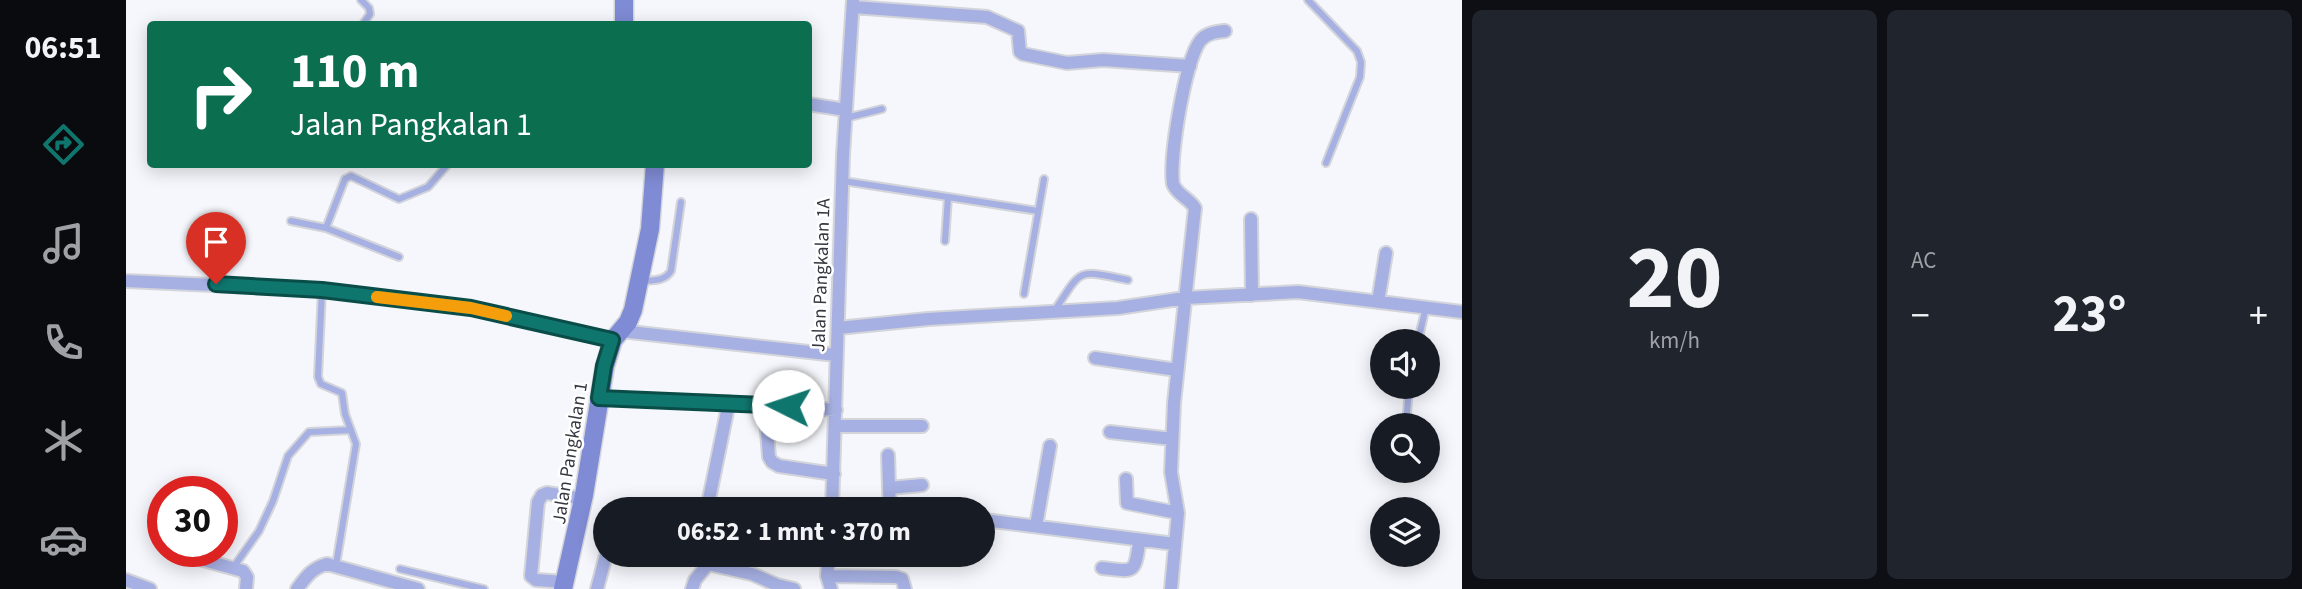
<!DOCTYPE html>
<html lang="id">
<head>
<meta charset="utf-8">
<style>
  body { margin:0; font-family:"Source Sans 3",sans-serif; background:#20242c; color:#f1f3f6; height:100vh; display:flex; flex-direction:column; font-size:26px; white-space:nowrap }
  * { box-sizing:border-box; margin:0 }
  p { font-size:23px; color:#9ea1a6 }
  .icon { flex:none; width:38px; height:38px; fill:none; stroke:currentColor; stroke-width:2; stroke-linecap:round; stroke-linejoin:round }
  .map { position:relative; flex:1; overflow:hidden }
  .drawer { display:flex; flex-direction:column; gap:10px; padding:10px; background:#0d0f14; width:840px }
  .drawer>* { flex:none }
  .hud { position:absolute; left:21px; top:21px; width:665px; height:147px; border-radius:7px; box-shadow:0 4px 18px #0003; background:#0b6e4f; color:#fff; overflow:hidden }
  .fabs { position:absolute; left:1244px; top:329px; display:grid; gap:14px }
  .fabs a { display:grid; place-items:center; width:70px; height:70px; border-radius:50%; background:#171b24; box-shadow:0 4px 18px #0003; font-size:35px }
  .speed { position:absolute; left:21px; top:476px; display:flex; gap:14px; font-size:35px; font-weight:700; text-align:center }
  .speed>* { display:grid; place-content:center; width:91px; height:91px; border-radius:50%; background:#171b24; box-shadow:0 4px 18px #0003; line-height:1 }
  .speed .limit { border:10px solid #d22; background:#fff; color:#111 }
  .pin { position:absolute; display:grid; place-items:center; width:60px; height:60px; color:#fff; margin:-72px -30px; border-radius:50% 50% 50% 0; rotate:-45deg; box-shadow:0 0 7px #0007 }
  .pin .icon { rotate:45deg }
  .me { position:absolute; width:77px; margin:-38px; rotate:274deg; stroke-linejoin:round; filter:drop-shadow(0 0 5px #0008) }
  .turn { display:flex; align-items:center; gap:24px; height:147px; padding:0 28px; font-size:32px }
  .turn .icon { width:91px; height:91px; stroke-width:2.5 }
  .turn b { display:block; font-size:49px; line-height:60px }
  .big { font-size:52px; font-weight:700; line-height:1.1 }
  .drawer .card { flex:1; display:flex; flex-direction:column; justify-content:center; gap:10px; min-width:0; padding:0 24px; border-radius:10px; background:#20242c }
  .drawer .dial { align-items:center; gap:0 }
  .dial b { font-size:91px; line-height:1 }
  .heat { display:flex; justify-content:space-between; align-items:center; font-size:38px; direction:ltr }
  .drawer .tiles { flex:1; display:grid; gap:10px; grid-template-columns:repeat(2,1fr) }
  .trip { position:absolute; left:467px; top:497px; width:402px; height:70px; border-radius:35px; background:#171b24; box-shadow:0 4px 18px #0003; font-weight:700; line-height:70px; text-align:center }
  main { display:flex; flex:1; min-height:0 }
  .tab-bar { display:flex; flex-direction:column; width:126px; justify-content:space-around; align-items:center; background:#090b0e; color:#9ea1a6 }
  .tab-bar .icon { width:49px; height:49px }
  .tab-bar .on { color:#0f766e }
  .tab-bar b { font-size:32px; color:#f1f3f6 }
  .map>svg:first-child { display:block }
</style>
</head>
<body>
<main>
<nav class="tab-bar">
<b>06:51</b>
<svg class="icon on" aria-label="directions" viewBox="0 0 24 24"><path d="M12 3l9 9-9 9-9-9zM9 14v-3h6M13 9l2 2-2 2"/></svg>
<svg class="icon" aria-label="music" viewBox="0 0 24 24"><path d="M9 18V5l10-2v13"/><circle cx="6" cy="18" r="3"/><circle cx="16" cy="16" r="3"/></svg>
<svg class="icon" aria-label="phone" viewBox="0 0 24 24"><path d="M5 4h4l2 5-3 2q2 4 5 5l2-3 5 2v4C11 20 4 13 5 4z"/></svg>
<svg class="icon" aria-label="climate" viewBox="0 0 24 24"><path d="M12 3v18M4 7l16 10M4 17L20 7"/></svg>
<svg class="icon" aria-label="car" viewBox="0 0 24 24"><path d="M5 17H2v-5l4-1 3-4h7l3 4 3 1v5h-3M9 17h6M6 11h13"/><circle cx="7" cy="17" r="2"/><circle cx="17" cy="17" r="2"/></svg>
</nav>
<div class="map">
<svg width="1336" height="589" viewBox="0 0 1336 589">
  <rect width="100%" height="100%" fill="#f6f7fc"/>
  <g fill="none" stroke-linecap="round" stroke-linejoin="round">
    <!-- service casing -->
    <g stroke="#d3d5da" stroke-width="10">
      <path id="service" d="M 235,0 L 243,8 L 244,14 L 237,24
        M 1182,0 L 1231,51 L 1235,62 L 1234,77 L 1200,163
        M 720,118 L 756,109
        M 717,181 L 822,197
        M 165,221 L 200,228 L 219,179 L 225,176 L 273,199 L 302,187 L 322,164
        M 200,228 L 273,257
        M 819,241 L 822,197 L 912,211
        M 515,281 C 526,280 538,282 545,271 L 555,202
        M 196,290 L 192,377 L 195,384 L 216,393 L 219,414 L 230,444 L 210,565
        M 898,294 L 918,179
        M 929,310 C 957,267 951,270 1002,280
        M 1292,341 L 1300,307
        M 1280,425 L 1283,387
        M 107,568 L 133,531 L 147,501 L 162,456 L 183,432 L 225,430
        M 274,569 L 358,589"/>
    </g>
    <!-- minor casing -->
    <g stroke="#d3d5da" stroke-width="16">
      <path id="minor" d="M 727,7 L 861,17 L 892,31 L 894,52 L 897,54 L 941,63 L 977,60 L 1064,66
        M 682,104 L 720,110
        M 1125,219 L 1126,295
        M 0,281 L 196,290 L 345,308 L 487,340
        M 1252,302 L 1260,253
        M 712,328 L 802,319 L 992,308 L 1059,298 L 1172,292 L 1336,312
        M 495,331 L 710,355
        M 969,358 L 1051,370
        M 473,398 L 596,402 L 710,410
        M 639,405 L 643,457 L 646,462 L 653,466 L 708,474
        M 709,426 L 796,426
        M 984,432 L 1046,439
        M 762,455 L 763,488
        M 1000,479 L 1001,503 L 1052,513
        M 581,506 L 603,509
        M 581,509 L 603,402
        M 706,509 L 717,155 L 727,0
        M 764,509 L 763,488 L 796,485
        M 858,520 L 1049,544
        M 910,526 L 924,446
        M 45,551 L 117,571 L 121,577 L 120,589
        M 703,555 L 701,576 L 705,589
        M 976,568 C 1007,571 1009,576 1013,542
        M 701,576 L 770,577 L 776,579 L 779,589
        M 0,580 L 24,589
        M 439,582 L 410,580 L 405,576 L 412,502 L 416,495 L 421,493 L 458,499
        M 171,589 C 180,577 186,568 201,564 L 292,589
        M 471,589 L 480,555
        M 566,589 L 569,580 L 582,564 L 626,574 L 651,585 L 668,589
        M 1045,589 L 1052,513 L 1045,472 L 1048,403 L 1069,208 C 1063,198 1051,195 1047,184 C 1043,158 1059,61 1074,41 C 1080,33 1090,32 1099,31"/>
    </g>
    <!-- secondary casing -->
    <g stroke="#d3d5da" stroke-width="21">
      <path id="secondary" d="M 498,0 L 498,24
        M 437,589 L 458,495 L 479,366 L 487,340 L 502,322 L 507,310 L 524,229 L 529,164"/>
    </g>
    <!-- service -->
    <use href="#service" stroke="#a6b0e2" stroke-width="6"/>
    <!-- minor -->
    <use href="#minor" stroke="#a6b0e2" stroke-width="12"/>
    <!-- secondary -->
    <use href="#secondary" stroke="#7f8bd4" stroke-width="18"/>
  </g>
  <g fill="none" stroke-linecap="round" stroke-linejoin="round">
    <!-- route casing -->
    <g stroke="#0a4d48" stroke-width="18">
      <path id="route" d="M 90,284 L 196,290 L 345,308 L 486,340 L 478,366 L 473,398 L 662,406"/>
    </g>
    <!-- route -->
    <use href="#route" stroke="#0f766e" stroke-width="12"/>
    <!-- slow -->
    <path stroke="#f59e0b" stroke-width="12" d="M 251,297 L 345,308 L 380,316"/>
  </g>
  <g text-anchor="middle" stroke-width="5" stroke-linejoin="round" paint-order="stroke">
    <!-- street labels -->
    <g font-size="19" fill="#363841" stroke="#fff">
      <text transform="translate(694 275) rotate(-88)" y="7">Jalan Pangkalan 1A</text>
      <text transform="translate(443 453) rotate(-81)" y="7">Jalan Pangkalan 1</text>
    </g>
  </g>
</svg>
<div class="fabs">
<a><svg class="icon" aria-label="sound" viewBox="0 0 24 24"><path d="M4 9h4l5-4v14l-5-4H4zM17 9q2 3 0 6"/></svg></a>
<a><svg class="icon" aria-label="search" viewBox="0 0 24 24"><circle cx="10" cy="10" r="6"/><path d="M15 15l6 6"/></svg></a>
<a><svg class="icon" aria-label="layers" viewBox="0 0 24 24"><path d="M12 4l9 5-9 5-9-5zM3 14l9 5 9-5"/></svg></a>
</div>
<div class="speed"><div class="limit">30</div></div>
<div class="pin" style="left:90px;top:284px;background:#d93025"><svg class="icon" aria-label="arrive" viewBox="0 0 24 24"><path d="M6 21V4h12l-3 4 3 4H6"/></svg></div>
<svg class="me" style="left:662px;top:406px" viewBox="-20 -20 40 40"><circle r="19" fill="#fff"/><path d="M0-13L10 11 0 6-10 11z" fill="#0f766e"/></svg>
<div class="trip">06:52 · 1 mnt · 370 m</div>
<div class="hud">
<div class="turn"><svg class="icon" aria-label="right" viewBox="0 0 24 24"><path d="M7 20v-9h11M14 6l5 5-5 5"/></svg><div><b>110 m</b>Jalan Pangkalan 1</div></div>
</div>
</div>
<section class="drawer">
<div class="tiles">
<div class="card dial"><b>20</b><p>km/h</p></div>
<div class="card"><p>AC</p>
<div class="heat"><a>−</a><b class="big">23°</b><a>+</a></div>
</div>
</div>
</section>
</main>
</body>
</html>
